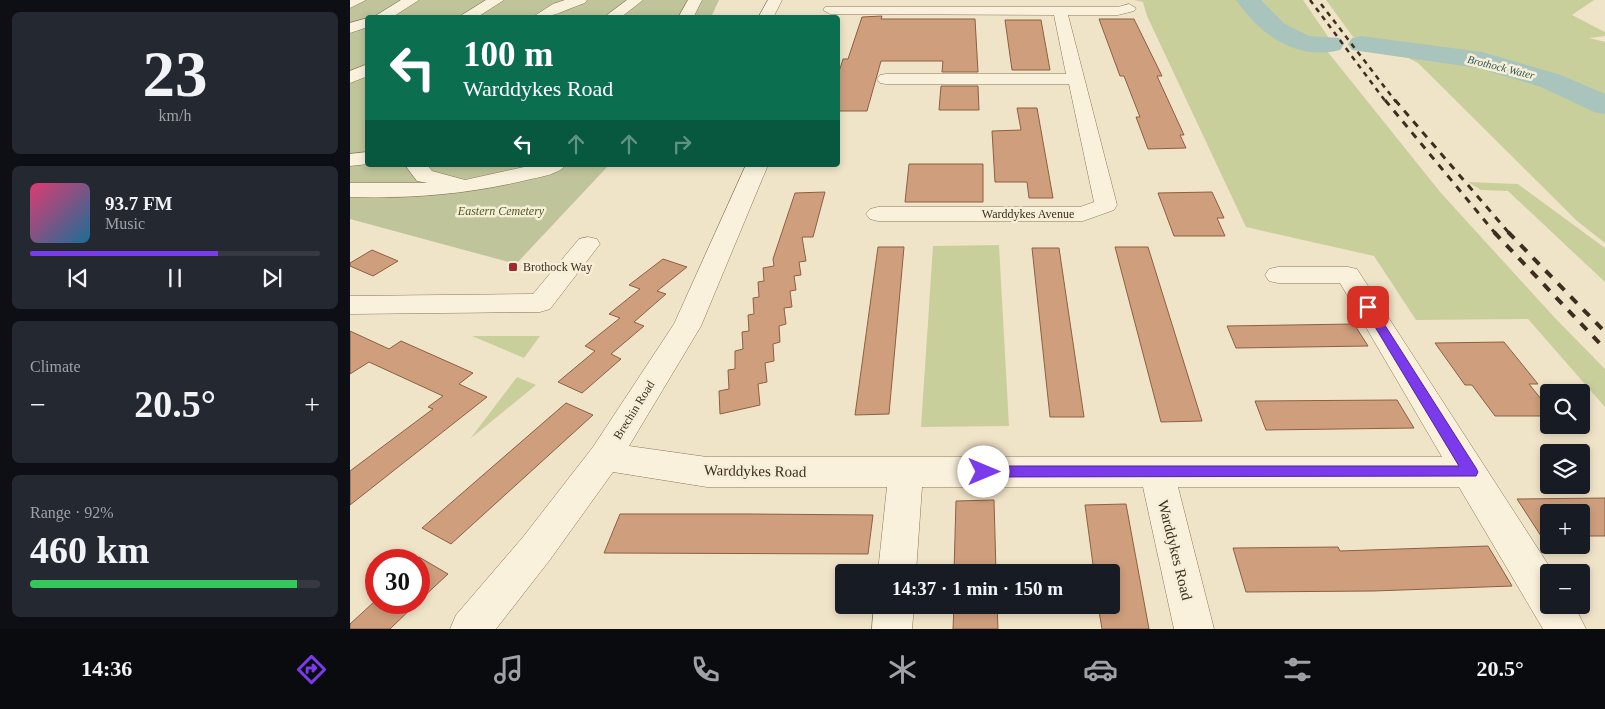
<!DOCTYPE html>
<html lang="en">
<head>
<meta charset="utf-8">
<style>
  body { margin:0; font-family:Georgia,serif; background:#242831; color:#f1f3f6; height:100vh; display:flex; flex-direction:column; font-size:19px; white-space:nowrap }
  * { box-sizing:border-box; margin:0 }
  p { font-size:16px; color:#9ea1a6 }
  .icon { flex:none; width:28px; height:28px; fill:none; stroke:currentColor; stroke-width:2; stroke-linecap:round; stroke-linejoin:round }
  .map { position:relative; flex:1; overflow:hidden }
  .sheet { display:flex; flex-direction:column; gap:12px; padding:12px; background:#0d0f14; width:350px }
  .sheet>* { flex:none }
  .hud { position:absolute; left:15px; top:15px; width:475px; height:152px; border-radius:5px; box-shadow:0 2px 8px #0003; background:#0b6e4f; color:#fff; overflow:hidden }
  .buttons { position:absolute; left:1190px; top:384px; display:grid; gap:10px }
  .buttons a { display:grid; place-items:center; width:50px; height:50px; border-radius:5px; background:#171b24; box-shadow:0 2px 8px #0003; font-size:25px }
  .speed { position:absolute; left:15px; top:549px; display:flex; gap:10px; font-size:25px; font-weight:700; text-align:center }
  .speed>* { display:grid; place-content:center; width:65px; height:65px; border-radius:50%; background:#171b24; box-shadow:0 2px 8px #0003; line-height:1 }
  .speed .limit { border:8px solid #d22; background:#fff; color:#111 }
  .pin { position:absolute; display:grid; place-items:center; width:42px; height:42px; color:#fff; margin:-21px; border-radius:10px; box-shadow:0 2px 8px #0006 }
  .me { position:absolute; width:55px; margin:-28px; rotate:90deg; stroke-linejoin:round; filter:drop-shadow(0 0 4px #0008) }
  .turn { display:flex; align-items:center; gap:18px; height:105px; padding:0 15px; font-size:22px }
  .turn .icon { width:65px; height:65px; stroke-width:2.5 }
  .turn b { display:block; font-size:35px; line-height:42px }
  .lanes { display:flex; align-items:center; height:48px; padding:0 15px; background:#0003; justify-content:center; gap:25px; direction:ltr }
  .lanes .off { opacity:.35 }
  .big { font-size:38px; font-weight:800; line-height:1.1 }
  .sheet .widget { flex:1; display:flex; flex-direction:column; justify-content:center; gap:8px; min-width:0; padding:0 18px; border-radius:8px; background:#242831 }
  .sheet .dial { align-items:center; gap:0 }
  .dial b { font-size:65px; line-height:1 }
  .song { display:flex; align-items:center; gap:15px }
  .cover { width:60px; height:60px; border-radius:8px; background:linear-gradient(135deg,hsl(340 70% 55%),hsl(200 70% 35%)) }
  .played { height:5px; border-radius:2px; background:linear-gradient(90deg,#7c3aed 65%,#363941 65%) }
  .keys { display:flex; justify-content:space-around; direction:ltr }
  .heat { display:flex; justify-content:space-between; align-items:center; font-size:28px; direction:ltr }
  .charge { height:8px; border-radius:4px; background:linear-gradient(90deg,#34c759 92%,#363941 0) }
  .trip { position:absolute; left:485px; top:564px; width:285px; height:50px; border-radius:5px; background:#171b24; box-shadow:0 2px 8px #0003; font-weight:800; line-height:50px; text-align:center }
  .menu { display:flex; height:80px; justify-content:space-around; align-items:center; background:#090b0e; color:#9ea1a6 }
  .menu .icon { width:35px; height:35px }
  .menu .current { color:#7c3aed }
  .menu b { font-size:22px; color:#f1f3f6 }
  main { display:flex; flex:1; min-height:0 }
  .map>svg:first-child { display:block }
</style>
</head>
<body>
<main>
<section class="sheet">
<div class="widget dial"><b>23</b><p>km/h</p></div>
<div class="widget">
<div class="song"><i class="cover"></i><div><b>93.7 FM</b><p>Music</p></div></div>
<div class="played"></div>
<div class="keys"><svg class="icon" aria-label="previous" viewBox="0 0 24 24"><path d="M18 5L8 12l10 7zM5 5v14"/></svg><svg class="icon" aria-label="pause" viewBox="0 0 24 24"><path d="M8 5v14M16 5v14"/></svg><svg class="icon" aria-label="next" viewBox="0 0 24 24"><path d="M6 5l10 7-10 7zM19 5v14"/></svg></div>
</div>
<div class="widget"><p>Climate</p>
<div class="heat"><a>−</a><b class="big">20.5°</b><a>+</a></div>
</div>
<div class="widget"><p>Range · 92%</p><b class="big">460 km</b><div class="charge"></div></div>
</section>
<div class="map">
<svg width="1255" height="629" viewBox="0 0 1255 629">
  <rect width="100%" height="100%" fill="#f0e4c8"/>
  <!-- green -->
  <path fill="#c9cf9b" d="M 784,0 L 887,0 L 924,37 L 944,46 L 977,51 L 1091,193 L 1205,318 L 1255,369 L 1255,407 L 1178,319 L 1066,320 L 1024,256 L 896,227 L 797,16 L 793,2 Z
    M 903,0 L 953,0 L 981,41 C 938,40 932,29 903,0 Z
    M 976,0 L 1244,0 L 1222,15 L 1255,32 L 1255,36 L 1239,38 L 1255,42 L 1255,243 L 1227,221 L 1068,63 L 1024,40 L 1003,37 Z
    M 1118,182 L 1168,184 L 1255,248 L 1255,282 L 1158,191 L 1131,190 Z
    M 649,245 L 659,426 L 571,427 L 583,246 Z
    M 122,336 L 190,336 L 174,358 Z
    M 167,377 L 186,385 L 120,439 Z"/>
  <!-- cemetery -->
  <path fill="#bfc49a" d="M 0,0 L 369,0 L 361,17 L 18,18 L 18,165 L 259,165 L 166,264 L 0,219 Z"/>
  <g fill="none" stroke-linecap="round" stroke-linejoin="round">
    <!-- river -->
    <path fill="#a9c4bc" fill-rule="evenodd" d="M 886,0 L 911,0 L 935,24 L 959,36 L 990,38 L 994,44 L 990,50 C 947,61 910,35 886,0 Z
      M 1011,36 L 1132,52 L 1211,75 L 1255,94 L 1255,114 L 1244,112 L 1191,87 L 1128,68 L 1002,50 L 998,44 L 1002,38 Z"/>
  </g>
  <!-- building -->
  <path fill="#cf9f7d" stroke="#8d5f41" d="M 532,16 L 531,19 L 625,19 L 628,72 L 592,72 L 593,61 L 531,61 L 517,111 L 488,111 L 488,75 L 493,59 L 498,59 L 512,17 Z
    M 749,19 L 784,19 L 812,76 L 807,76 L 834,135 L 830,135 L 836,148 L 798,149 L 786,117 L 790,117 L 774,76 L 770,76 Z
    M 655,20 L 691,20 L 700,70 L 662,70 Z
    M 591,86 L 628,86 L 629,110 L 589,110 Z
    M 667,108 L 687,108 L 703,198 L 679,198 L 677,182 L 645,182 L 642,131 L 671,130 Z
    M 559,164 L 633,164 L 633,202 L 555,202 Z
    M 475,192 L 463,237 L 452,237 L 456,261 L 449,262 L 451,275 L 444,276 L 446,290 L 440,291 L 442,307 L 434,308 L 436,324 L 429,326 L 430,342 L 423,344 L 424,361 L 415,363 L 417,382 L 408,384 L 410,405 L 370,414 L 369,391 L 379,389 L 378,370 L 385,369 L 385,351 L 393,349 L 392,332 L 399,331 L 398,315 L 404,314 L 403,298 L 409,297 L 408,282 L 414,281 L 413,268 L 424,266 L 423,259 L 445,193 Z
    M 862,192 L 874,218 L 867,218 L 875,236 L 824,236 L 808,193 Z
    M 528,247 L 554,247 L 539,414 L 505,415 Z
    M 765,247 L 798,247 L 852,421 L 811,422 Z
    M 682,248 L 709,248 L 734,417 L 700,417 Z
    M 22,250 L 48,261 L 23,276 L 0,266 L 0,263 Z
    M 313,259 L 337,267 L 307,291 L 316,294 L 284,322 L 294,326 L 261,354 L 271,359 L 232,393 L 208,382 L 245,351 L 235,346 L 270,318 L 259,314 L 290,289 L 279,285 Z
    M 1004,324 L 1018,346 L 886,348 L 877,326 Z
    M 0,331 L 39,349 L 51,341 L 123,373 L 109,384 L 137,397 L 0,505 L 0,471 L 83,409 L 78,407 L 93,396 L 19,362 L 0,374 Z
    M 1154,342 L 1188,384 L 1179,384 L 1199,409 L 1199,416 L 1145,416 L 1122,385 L 1115,385 L 1085,343 Z
    M 1047,400 L 1064,428 L 916,430 L 905,401 Z
    M 216,403 L 243,415 L 101,544 L 72,528 Z
    M 1255,498 L 1255,536 L 1231,536 L 1231,512 L 1199,512 L 1199,536 L 1191,536 L 1167,499 Z
    M 644,500 L 646,572 L 604,572 L 606,501 Z
    M 776,504 L 799,629 L 752,629 L 748,605 L 761,605 L 761,572 L 744,572 L 735,505 Z
    M 270,514 L 400,514 L 523,515 L 518,554 L 254,553 Z
    M 1138,546 L 1162,586 L 1024,591 L 896,592 L 883,548 L 988,547 L 990,551 Z
    M 69,557 L 98,574 L 69,601 Z
    M 24,602 L 68,602 L 40,629 L 0,629 L 0,624 Z
    M 604,605 L 647,605 L 648,629 L 603,629 Z"/>
  <g fill="none" stroke-linecap="round" stroke-linejoin="round">
    <!-- minor casing -->
    <g stroke="#8d765c" stroke-width="1">
      <path id="minor" d="M 0,0 L 16,0 L 0,8 Z
        M 51,0 L 69,0 L 41,18 L 22,18 Z
        M 136,0 L 154,0 L 126,18 L 107,18 Z
        M 215,0 L 237,0 L 235,3 C 214,10 203,18 181,18 L 203,4 Z
        M 277,0 L 293,0 L 270,18 L 253,18 Z
        M 338,0 L 352,0 L 343,18 L 328,18 Z
        M 418,0 L 432,0 L 423,18 L 408,18 Z
        M 779,4 L 786,8 L 784,11 L 768,15 L 718,15 L 767,205 L 764,210 L 733,221 L 528,221 L 520,219 L 516,214 L 520,209 L 528,207 L 730,207 L 744,202 L 719,84 L 536,84 L 530,83 L 527,79 L 530,75 L 536,74 L 716,74 L 704,15 L 480,14 L 473,10 L 475,7 L 768,7 Z
        M 18,18 L 18,27 L 0,33 L 0,23 Z
        M 18,64 L 18,76 L 0,83 L 0,71 Z
        M 18,152 L 18,164 L 0,166 L 0,154 Z
        M 55,165 L 77,165 L 82,171 L 115,180 L 183,165 L 216,165 C 209,174 191,177 181,179 C 121,194 62,199 0,197 L 0,183 L 78,183 L 67,181 Z
        M 396,165 L 418,165 L 351,326 L 279,446 L 357,457 L 1092,457 L 990,283 L 928,283 L 919,281 L 915,275 L 919,269 L 928,267 L 998,267 L 1007,269 L 1203,572 L 1199,572 L 1199,605 L 1224,605 L 1236,629 L 1193,629 L 1109,487 L 828,487 L 864,629 L 824,629 L 793,487 L 572,487 L 566,572 L 528,572 L 537,487 L 357,487 L 263,472 L 199,561 L 146,629 L 100,629 L 106,615 L 173,537 L 243,447 L 324,324 Z
        M 238,237 L 247,239 L 250,244 L 200,309 L 190,312 L 0,314 L 0,296 L 183,294 L 229,239 Z
        M 524,605 L 564,605 L 562,629 L 522,629 Z"/>
    </g>
    <!-- minor -->
    <use href="#minor" fill="#faf1dc" fill-rule="evenodd"/>
    <!-- rail-far2 -->
    <path stroke="#3d2e20" stroke-width="2.5" stroke-dasharray="5 5" stroke-linecap="butt" d="M 960,0 L 1036,102
      M 971,4 L 1046,102"/>
    <!-- rail-far1 -->
    <path stroke="#3d2e20" stroke-width="3" stroke-dasharray="7 7" stroke-linecap="butt" d="M 1035,100 L 1145,233
      M 1045,100 L 1159,233"/>
    <!-- rail -->
    <path stroke="#3d2e20" stroke-width="4" stroke-dasharray="9 9" stroke-linecap="butt" d="M 1144,232 L 1255,349
      M 1158,232 L 1255,332"/>
  </g>
  <!-- route -->
  <path fill="#7c3aed" stroke="#51269a" d="M 1018,304 L 1022,305 L 1126,468 L 1128,472 L 1126,476 L 634,477 L 629,476 L 627,472 L 629,467 L 634,466 L 1109,466 L 1013,307 Z"/>
  <!-- markers -->
  <rect fill="#9e2a2b" stroke="#f7eed8" stroke-width="2" x="158" y="262" width="10" height="10" rx="2.5"/>
  <g text-anchor="middle" stroke-width="5" stroke-linejoin="round" paint-order="stroke">
    <!-- far-water labels -->
    <g font-size="11" font-style="italic" fill="#2f5d5a" stroke="#f7eed8">
      <text transform="translate(1151 67) rotate(14)" y="4">Brothock Water</text>
    </g>
    <!-- park labels -->
    <g font-size="12" font-style="italic" fill="#4d5a26" stroke="#f7eed8">
      <text x="151" y="215">Eastern Cemetery</text>
    </g>
    <!-- street labels -->
    <g font-size="12" fill="#3d2e20" stroke="#f7eed8">
      <text x="678" y="218">Warddykes Avenue</text>
      <text transform="translate(284 410) rotate(-58)" y="4">Brechin Road</text>
    </g>
    <!-- poi labels -->
    <g font-size="12" fill="#3d2e20" stroke="#f7eed8" text-anchor="start">
      <text x="173" y="271">Brothock Way</text>
    </g>
    <!-- near-street labels -->
    <g font-size="15" fill="#3d2e20" stroke="#f7eed8">
      <text transform="translate(405 471) rotate(1)" y="5">Warddykes Road</text>
      <text transform="translate(825 550) rotate(76)" y="5">Warddykes Road</text>
    </g>
  </g>
</svg>
<div class="buttons">
<a><svg class="icon" aria-label="search" viewBox="0 0 24 24"><circle cx="10" cy="10" r="6"/><path d="M15 15l6 6"/></svg></a>
<a><svg class="icon" aria-label="layers" viewBox="0 0 24 24"><path d="M12 4l9 5-9 5-9-5zM3 14l9 5 9-5"/></svg></a>
<a>+</a>
<a>−</a>
</div>
<div class="speed"><div class="limit">30</div></div>
<div class="pin" style="left:1018px;top:307px;background:#d93025"><svg class="icon" aria-label="arrive" viewBox="0 0 24 24"><path d="M6 21V4h12l-3 4 3 4H6"/></svg></div>
<svg class="me" style="left:634px;top:472px" viewBox="-20 -20 40 40"><circle r="19" fill="#fff"/><path d="M0-13L10 11 0 6-10 11z" fill="#7c3aed"/></svg>
<div class="trip">14:37 · 1 min · 150 m</div>
<div class="hud">
<div class="turn"><svg class="icon" aria-label="left" viewBox="0 0 24 24"><path d="M17 20v-9H6M10 6l-5 5 5 5"/></svg><div><b>100 m</b>Warddykes Road</div></div>
<div class="lanes"><svg class="icon" aria-label="left" viewBox="0 0 24 24"><path d="M17 20v-9H6M10 6l-5 5 5 5"/></svg><svg class="icon off" aria-label="ahead" viewBox="0 0 24 24"><path d="M12 20V5M6 11l6-6 6 6"/></svg><svg class="icon off" aria-label="ahead" viewBox="0 0 24 24"><path d="M12 20V5M6 11l6-6 6 6"/></svg><svg class="icon off" aria-label="right" viewBox="0 0 24 24"><path d="M7 20v-9h11M14 6l5 5-5 5"/></svg></div>
</div>
</div>
</main>
<nav class="menu">
<b>14:36</b>
<svg class="icon current" aria-label="directions" viewBox="0 0 24 24"><path d="M12 3l9 9-9 9-9-9zM9 14v-3h6M13 9l2 2-2 2"/></svg>
<svg class="icon" aria-label="music" viewBox="0 0 24 24"><path d="M9 18V5l10-2v13"/><circle cx="6" cy="18" r="3"/><circle cx="16" cy="16" r="3"/></svg>
<svg class="icon" aria-label="phone" viewBox="0 0 24 24"><path d="M5 4h4l2 5-3 2q2 4 5 5l2-3 5 2v4C11 20 4 13 5 4z"/></svg>
<svg class="icon" aria-label="climate" viewBox="0 0 24 24"><path d="M12 3v18M4 7l16 10M4 17L20 7"/></svg>
<svg class="icon" aria-label="car" viewBox="0 0 24 24"><path d="M5 17H2v-5l4-1 3-4h7l3 4 3 1v5h-3M9 17h6M6 11h13"/><circle cx="7" cy="17" r="2"/><circle cx="17" cy="17" r="2"/></svg>
<svg class="icon" aria-label="filters" viewBox="0 0 24 24"><path d="M4 7h16M4 17h16"/><circle cx="9" cy="7" r="2"/><circle cx="15" cy="17" r="2"/></svg>
<b>20.5°</b>
</nav>
</body>
</html>
